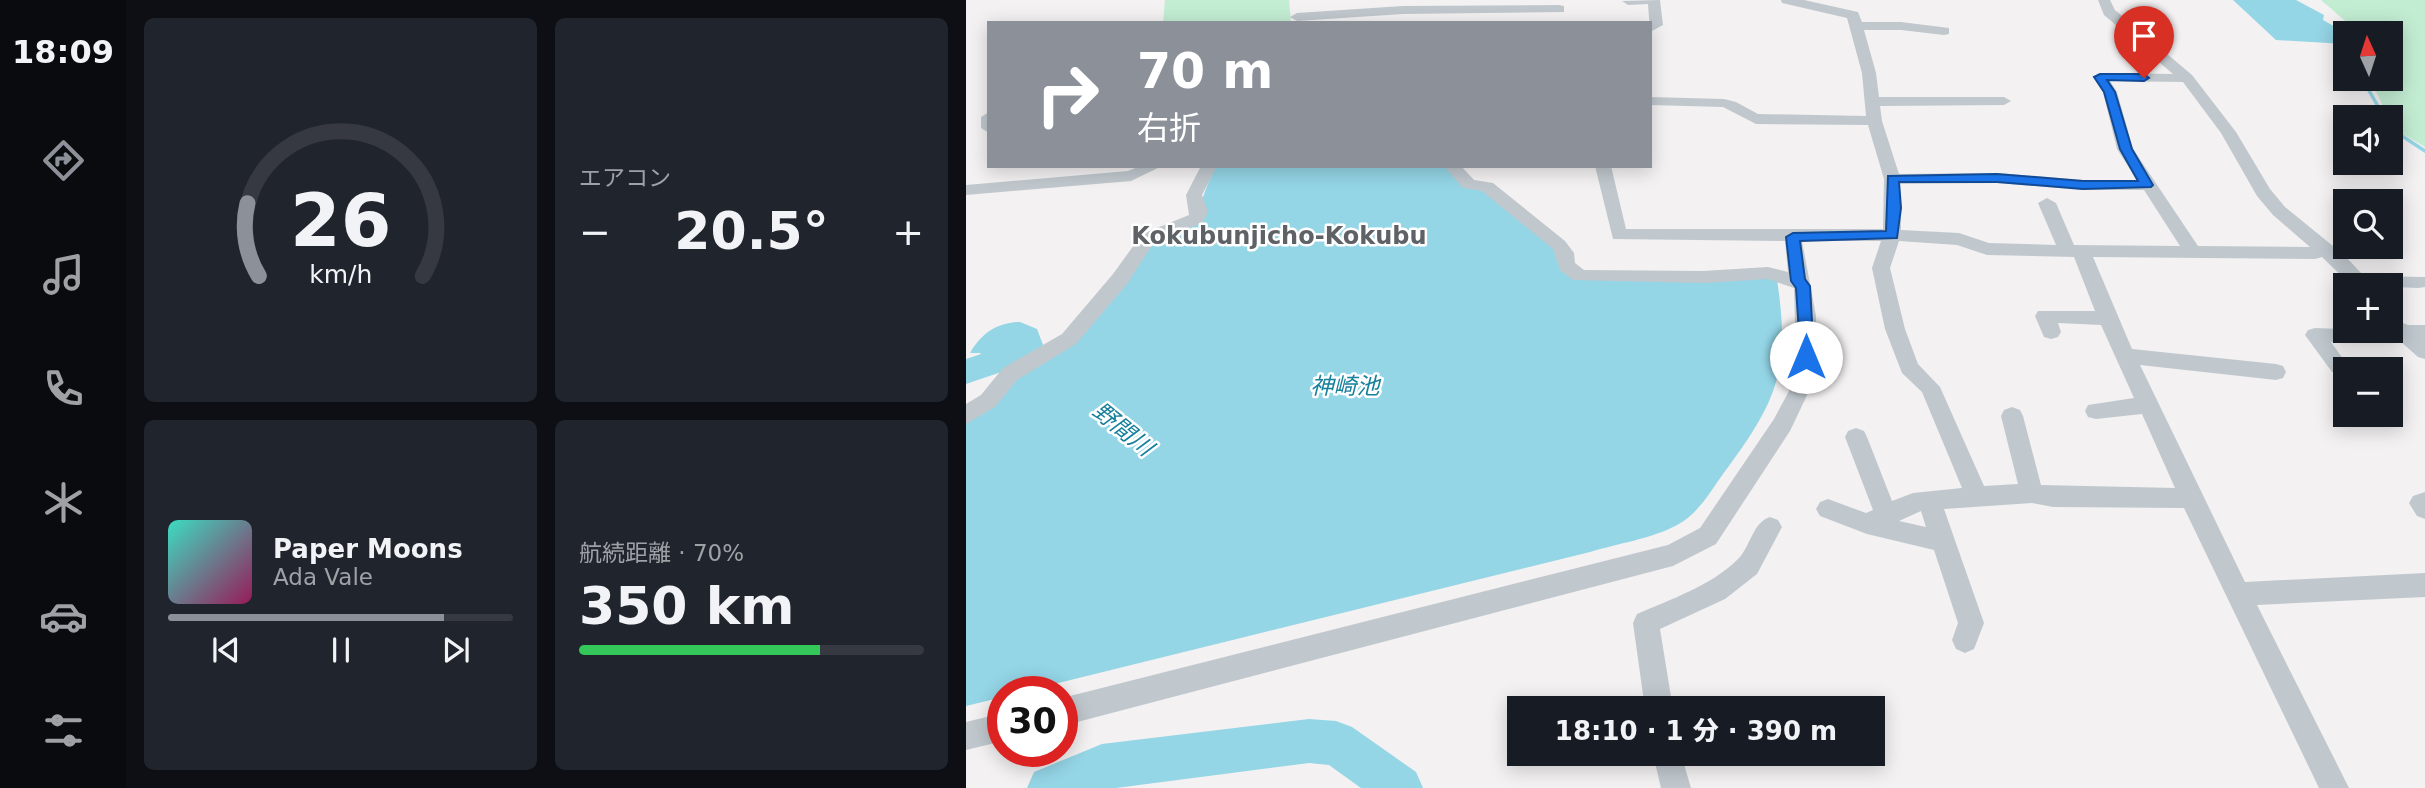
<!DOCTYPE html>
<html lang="ja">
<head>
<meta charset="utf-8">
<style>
  body { margin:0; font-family:"DejaVu Sans","Noto Sans JP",sans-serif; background:#20242c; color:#f1f3f6; height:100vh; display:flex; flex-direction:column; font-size:26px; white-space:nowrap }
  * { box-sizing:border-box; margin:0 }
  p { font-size:23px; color:#9ea1a6 }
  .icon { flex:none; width:38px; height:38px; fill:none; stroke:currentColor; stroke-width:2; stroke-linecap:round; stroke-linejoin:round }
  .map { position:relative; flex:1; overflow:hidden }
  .drawer { display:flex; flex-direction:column; gap:18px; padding:18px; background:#0d0f14; width:840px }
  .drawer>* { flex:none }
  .banner { position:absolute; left:21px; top:21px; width:665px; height:147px; border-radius:0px; box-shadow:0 4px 18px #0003; background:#8c9099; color:#fff; overflow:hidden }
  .needle { width:46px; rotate:357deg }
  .fabs { position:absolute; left:1367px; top:21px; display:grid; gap:14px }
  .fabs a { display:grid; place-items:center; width:70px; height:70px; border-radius:0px; background:#171b24; box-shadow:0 4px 18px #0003; font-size:35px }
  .speed { position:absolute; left:21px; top:676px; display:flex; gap:14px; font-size:35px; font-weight:700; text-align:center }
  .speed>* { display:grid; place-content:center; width:91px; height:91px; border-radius:50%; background:#171b24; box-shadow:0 4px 18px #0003; line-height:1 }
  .speed .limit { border:10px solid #d22; background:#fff; color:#111 }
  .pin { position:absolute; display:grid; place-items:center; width:60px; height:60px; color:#fff; margin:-72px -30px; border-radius:50% 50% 50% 0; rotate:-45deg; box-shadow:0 0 7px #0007 }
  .pin .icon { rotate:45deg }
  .me { position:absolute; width:77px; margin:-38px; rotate:0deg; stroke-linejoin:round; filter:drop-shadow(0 0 5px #0008) }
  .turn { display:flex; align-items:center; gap:24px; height:147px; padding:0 35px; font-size:32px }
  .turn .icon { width:91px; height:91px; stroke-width:2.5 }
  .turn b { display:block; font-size:49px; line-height:60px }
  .big { font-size:52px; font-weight:800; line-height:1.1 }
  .drawer .card { flex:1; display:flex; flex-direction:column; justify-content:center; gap:10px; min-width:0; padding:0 24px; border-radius:10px; background:#20242c }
  .drawer .dial { align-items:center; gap:0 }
  .dial svg { height:182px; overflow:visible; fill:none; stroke:#363941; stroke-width:7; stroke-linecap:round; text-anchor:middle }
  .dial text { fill:#f1f3f6; stroke:none }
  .song { display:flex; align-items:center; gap:21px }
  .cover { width:84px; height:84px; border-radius:10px; background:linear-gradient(135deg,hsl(170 70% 55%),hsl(330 70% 35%)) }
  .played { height:7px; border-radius:4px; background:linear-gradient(90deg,#8c9099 80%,#363941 80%) }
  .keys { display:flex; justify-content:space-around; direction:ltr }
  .heat { display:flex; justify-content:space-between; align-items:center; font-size:38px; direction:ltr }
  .charge { height:10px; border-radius:5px; background:linear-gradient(90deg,#34c759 70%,#363941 0) }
  .drawer .tiles { flex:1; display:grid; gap:18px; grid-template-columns:repeat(2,1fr) }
  .trip { position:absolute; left:541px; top:696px; width:378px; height:70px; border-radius:0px; background:#171b24; box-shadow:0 4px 18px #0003; font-weight:800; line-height:70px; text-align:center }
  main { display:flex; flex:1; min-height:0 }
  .menu { display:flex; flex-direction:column; width:126px; justify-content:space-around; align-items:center; background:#090b0e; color:#9ea1a6 }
  .menu .icon { width:49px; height:49px }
  .menu .active { color:#8c9099 }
  .menu b { font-size:32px; color:#f1f3f6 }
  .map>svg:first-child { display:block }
</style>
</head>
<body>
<main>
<nav class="menu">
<b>18:09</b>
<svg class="icon active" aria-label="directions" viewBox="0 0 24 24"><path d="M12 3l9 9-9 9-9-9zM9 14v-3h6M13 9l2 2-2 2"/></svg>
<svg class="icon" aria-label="music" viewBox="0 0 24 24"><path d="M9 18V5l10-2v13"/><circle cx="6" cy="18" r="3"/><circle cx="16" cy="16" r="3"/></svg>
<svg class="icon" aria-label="phone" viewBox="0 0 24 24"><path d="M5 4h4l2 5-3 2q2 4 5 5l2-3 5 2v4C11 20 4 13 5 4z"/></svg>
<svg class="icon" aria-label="climate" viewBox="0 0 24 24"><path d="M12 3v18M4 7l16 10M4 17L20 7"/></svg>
<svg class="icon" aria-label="car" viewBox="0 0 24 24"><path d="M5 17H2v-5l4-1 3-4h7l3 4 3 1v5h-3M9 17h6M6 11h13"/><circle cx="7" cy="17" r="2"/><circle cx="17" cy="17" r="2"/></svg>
<svg class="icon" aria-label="filters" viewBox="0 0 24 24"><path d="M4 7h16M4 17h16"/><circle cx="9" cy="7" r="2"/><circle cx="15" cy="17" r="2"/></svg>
</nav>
<section class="drawer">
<div class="tiles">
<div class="card dial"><svg viewBox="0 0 100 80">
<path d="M14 69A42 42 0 1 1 86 69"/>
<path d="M14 69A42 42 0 0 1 9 37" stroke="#8c9099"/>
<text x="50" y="56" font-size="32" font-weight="700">26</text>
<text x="50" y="72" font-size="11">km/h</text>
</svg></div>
<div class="card"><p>エアコン</p>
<div class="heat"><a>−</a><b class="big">20.5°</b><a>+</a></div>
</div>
<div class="card">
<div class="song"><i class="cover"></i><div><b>Paper Moons</b><p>Ada Vale</p></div></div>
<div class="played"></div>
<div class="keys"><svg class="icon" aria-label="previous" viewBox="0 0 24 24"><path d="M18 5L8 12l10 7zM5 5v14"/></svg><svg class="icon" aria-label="pause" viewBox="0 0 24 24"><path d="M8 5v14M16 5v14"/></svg><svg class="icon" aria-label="next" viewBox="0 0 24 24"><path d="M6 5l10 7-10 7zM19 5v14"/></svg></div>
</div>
<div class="card"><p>航続距離 · 70%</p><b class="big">350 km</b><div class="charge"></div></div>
</div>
</section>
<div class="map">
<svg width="1459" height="788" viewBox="0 0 1459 788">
  <rect width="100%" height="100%" fill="#f3f1f1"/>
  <!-- green -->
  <path fill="#c3edd3" d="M 199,0 L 323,0 L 325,23 L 197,23 Z
    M 1355,0 L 1459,0 L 1459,147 L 1427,128 L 1424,117 L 1422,117 L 1409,89 L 1418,79 L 1424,79 L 1424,33 L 1393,33 Z"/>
  <!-- water -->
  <path fill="#94d5e6" d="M 1267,0 L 1330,0 L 1358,15 L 1357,20 L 1380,33 L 1379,44 L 1310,40 Z
    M 250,166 L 482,166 L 517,188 L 590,247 L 599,272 L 792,276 L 811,280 C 825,371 811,401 757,474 C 744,492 732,514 711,525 C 688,538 650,544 624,552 L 60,691 L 37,691 L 37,697 L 0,706 L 0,418 L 42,379 L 85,355 L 187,241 L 224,228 C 235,207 239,187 250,166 Z
    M 54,322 L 71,329 L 79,350 L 53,364 L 30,367 L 14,353 L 4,353 C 16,333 30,323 54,322 Z"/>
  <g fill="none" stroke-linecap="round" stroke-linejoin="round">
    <!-- stream -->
    <path stroke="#94d5e6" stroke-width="3.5" d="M 1411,79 L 1401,87 L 1418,117
      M 1424,128 L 1459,151"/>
    <!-- river -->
    <path fill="#94d5e6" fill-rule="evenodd" d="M 60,339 L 71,343 L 82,356 L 77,364 L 66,368 L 56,365 L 0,384 L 0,359 Z
      M 343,719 L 370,721 L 386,727 L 450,772 L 457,788 L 395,788 L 363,765 L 343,763 L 150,788 L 61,788 L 68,772 L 136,744 Z"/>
    <!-- minor -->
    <path fill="#c0c8ce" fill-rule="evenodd" d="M 694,0 L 697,25 L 684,32 L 682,4 L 662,5 L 656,1 Z
      M 815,0 L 838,0 L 892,12 L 896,22 L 935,22 L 983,28 L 983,34 L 978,35 L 935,30 L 898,30 L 910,73 L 913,97 L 1038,97 L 1045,101 L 1038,105 L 914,106 L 916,121 L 933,174 L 1031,173 L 1117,180 L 1171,180 L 1151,149 L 1137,92 L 1127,77 L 1134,73 L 1207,74 L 1138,15 L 1132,0 L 1144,0 L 1149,10 L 1226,75 L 1270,132 L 1304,189 L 1319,207 L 1378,255 L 1398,276 L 1459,277 L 1459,287 L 1452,288 L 1385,285 L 1356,257 L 1349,259 L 1127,257 L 1166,349 L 1310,364 L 1317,366 L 1320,372 L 1317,378 L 1310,380 L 1174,365 L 1279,582 L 1459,573 L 1459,597 L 1291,605 L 1383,788 L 1353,788 L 1218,508 L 1087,507 L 1066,503 L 978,509 L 1018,623 L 1008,649 L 999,653 L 990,649 L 986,640 L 992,623 L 968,550 L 901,534 L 854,516 L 850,509 L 854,502 L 862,499 L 900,513 L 907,510 L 879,437 L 882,431 L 890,428 L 898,431 L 901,437 L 926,501 L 947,493 L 996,488 L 956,392 L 936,373 L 919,329 L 906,268 L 915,241 L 836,241 L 850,316 L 850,357 L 843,391 L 824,431 L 750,544 L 707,566 L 96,726 L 96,698 L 702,545 L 734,528 L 808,419 L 823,391 L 830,357 L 828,288 L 802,279 L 737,283 L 607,280 L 594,270 L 587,249 L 516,191 L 497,188 L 478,166 L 495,166 L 508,180 L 527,183 L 599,241 L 608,253 L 609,263 L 618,270 L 737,271 L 802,267 L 822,272 L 819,241 L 647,239 L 629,166 L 645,166 L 660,229 L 917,229 L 918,179 L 902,125 L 790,124 L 757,107 L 684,105 L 684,97 L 758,99 L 770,102 L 792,114 L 900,116 L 896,73 L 881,18 L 816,3 ZM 1144,81 L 1217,82 L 1255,133 L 1291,196 L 1307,215 L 1344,247 L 1232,246 L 1167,149 L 1151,92 ZM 1031,183 L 1117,190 L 1178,190 L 1214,246 L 1108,245 L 1090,203 L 1081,198 L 1072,203 L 1090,245 L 1023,243 L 993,233 L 935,230 L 934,184 ZM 933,241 L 991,245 L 1021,255 L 1108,257 L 1129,311 L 1072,311 L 1069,316 L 1078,337 L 1085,339 L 1092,337 L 1095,332 L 1092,323 L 1135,325 L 1168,398 L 1122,405 L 1119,411 L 1122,417 L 1130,419 L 1176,414 L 1209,488 L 1075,485 L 1057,416 L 1054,410 L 1046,407 L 1038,410 L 1035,416 L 1052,484 L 1018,486 L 974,387 L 952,364 L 939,329 L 924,268 ZM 955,511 L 960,527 L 933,521 Z
      M 593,5 L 598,6 L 598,12 L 437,14 L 331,21 L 324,17 L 331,13 L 437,6 Z
      M 23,112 L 23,133 L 15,128 L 15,117 Z
      M 174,166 L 196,166 L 165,181 L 0,195 L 0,185 L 162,171 Z
      M 235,166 L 251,166 L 236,195 L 242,212 L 236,223 L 188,242 L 161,284 L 110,344 L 51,380 L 29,407 L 0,424 L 0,404 L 15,395 L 37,368 L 96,334 L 147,274 L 176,234 L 223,215 L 220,195 Z
      M 1432,321 L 1442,325 L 1459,325 L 1459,359 L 1452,357 L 1433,340 L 1365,342 L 1383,367 L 1379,369 L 1379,373 L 1366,372 L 1339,335 L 1342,330 L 1349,328 L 1424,331 L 1425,323 Z
      M 1459,492 L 1459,519 L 1451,516 L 1443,503 L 1447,496 Z
      M 804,517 L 812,520 L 816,527 L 791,574 L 759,599 L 694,629 L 707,709 L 679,709 L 667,623 L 671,614 C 705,599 745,586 772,559 C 785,546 786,523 804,517 Z
      M 37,713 L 37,741 L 0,750 L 0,722 Z
      M 687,754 L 715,754 L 725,788 L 695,788 Z"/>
  </g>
  <!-- route -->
  <path fill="#1a73e8" stroke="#114b97" stroke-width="2" d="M 1134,74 L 1178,74 L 1183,78 L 1178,81 L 1141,80 L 1149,92 L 1166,149 L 1187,185 L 1185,187 L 1117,189 L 1031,182 L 933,182 L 935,208 L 931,238 L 834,241 L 839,279 L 844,286 L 848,357 L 845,361 L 835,361 L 830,288 L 825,281 L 820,237 L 827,233 L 920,231 L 922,176 L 1031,174 L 1117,181 L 1172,181 L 1154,149 L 1138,92 L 1128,77 Z"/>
  <g text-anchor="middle" stroke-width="5" stroke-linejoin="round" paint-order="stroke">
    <!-- water labels -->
    <g font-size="23" font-style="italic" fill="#17809c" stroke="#fff">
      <text x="379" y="394">神崎池</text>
      <text transform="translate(157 429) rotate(39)" y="8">野間川</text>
    </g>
    <!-- quarter labels -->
    <g font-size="24" font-weight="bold" fill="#5e6165" stroke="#fff">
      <text x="313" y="244">Kokubunjicho-Kokubu</text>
    </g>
  </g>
</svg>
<div class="fabs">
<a><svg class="needle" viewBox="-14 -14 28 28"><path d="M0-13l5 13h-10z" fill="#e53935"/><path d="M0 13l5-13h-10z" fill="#9ea1a6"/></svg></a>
<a><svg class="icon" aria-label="sound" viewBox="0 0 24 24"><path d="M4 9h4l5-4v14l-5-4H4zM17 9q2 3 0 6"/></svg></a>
<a><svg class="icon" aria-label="search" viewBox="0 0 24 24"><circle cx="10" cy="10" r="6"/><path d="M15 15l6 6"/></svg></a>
<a>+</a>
<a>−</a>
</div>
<div class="speed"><div class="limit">30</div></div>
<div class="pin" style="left:1178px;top:78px;background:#d93025"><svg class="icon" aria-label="arrive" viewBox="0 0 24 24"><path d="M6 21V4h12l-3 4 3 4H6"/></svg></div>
<svg class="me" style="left:840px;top:357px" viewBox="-20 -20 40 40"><circle r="19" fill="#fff"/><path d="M0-13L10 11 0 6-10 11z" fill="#1a73e8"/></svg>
<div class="trip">18:10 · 1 分 · 390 m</div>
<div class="banner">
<div class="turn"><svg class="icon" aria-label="right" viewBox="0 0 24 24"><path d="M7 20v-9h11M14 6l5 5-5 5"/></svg><div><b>70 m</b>右折</div></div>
</div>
</div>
</main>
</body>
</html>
